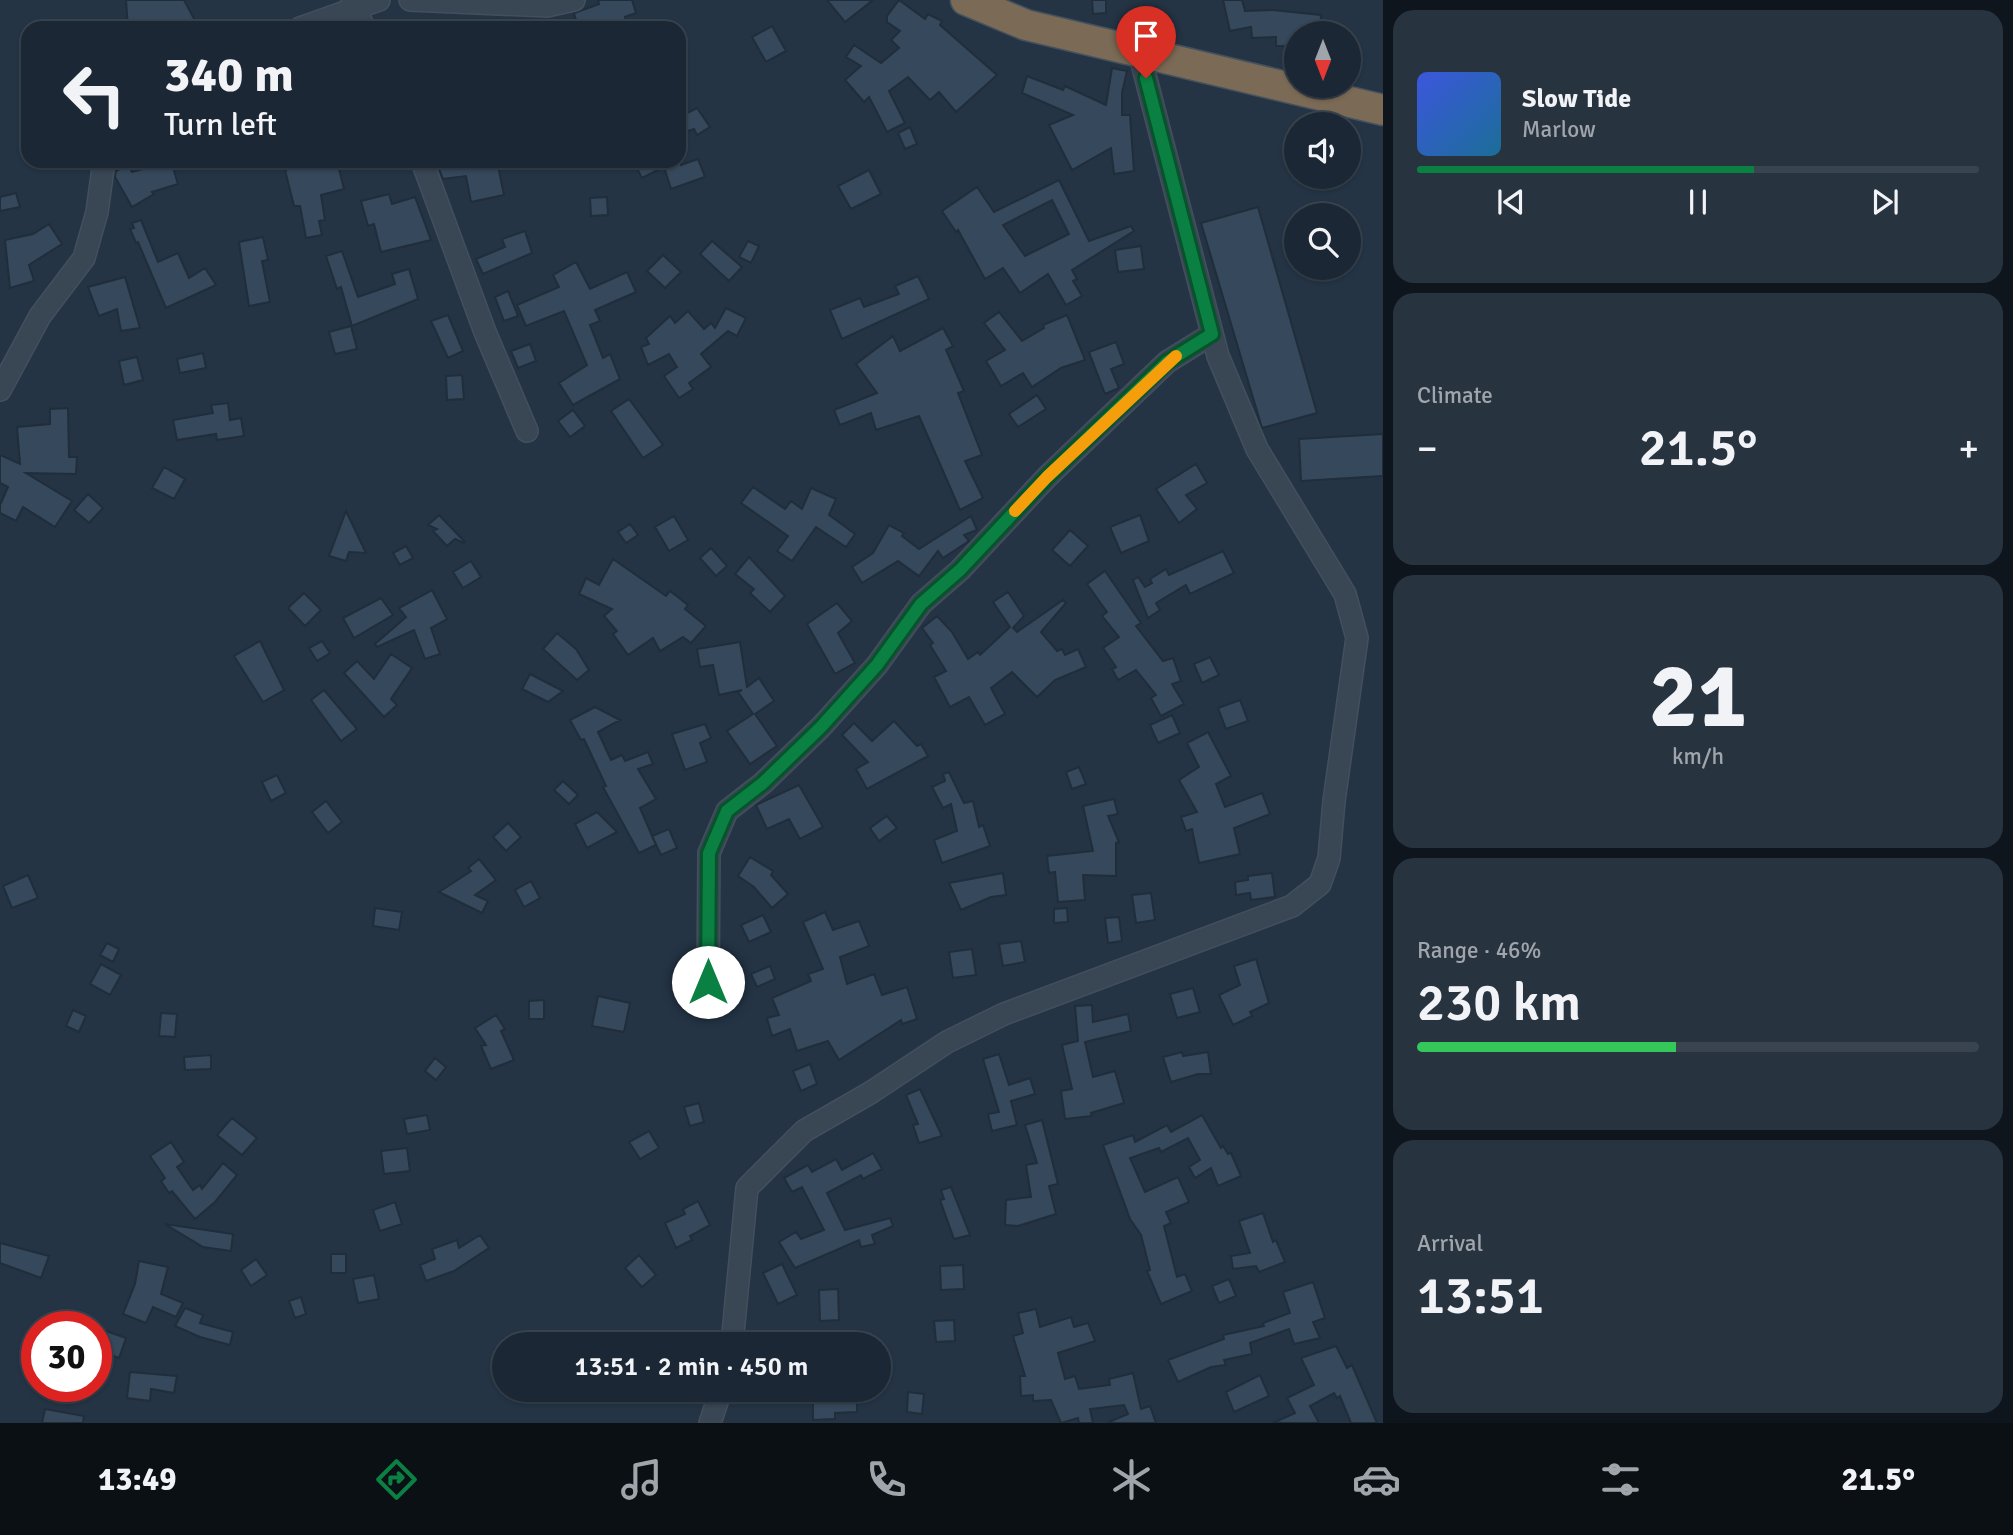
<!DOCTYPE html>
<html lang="en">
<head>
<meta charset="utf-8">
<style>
  body { margin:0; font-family:Signika,sans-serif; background:#283340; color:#f1f3f6; height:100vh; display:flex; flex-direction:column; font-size:26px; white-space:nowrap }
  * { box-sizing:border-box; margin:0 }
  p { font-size:23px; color:#a0a5ac }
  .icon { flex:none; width:38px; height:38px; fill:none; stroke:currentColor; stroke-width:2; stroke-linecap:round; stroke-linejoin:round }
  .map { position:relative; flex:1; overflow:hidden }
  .drawer { display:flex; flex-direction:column; gap:10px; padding:10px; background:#0f151d; width:630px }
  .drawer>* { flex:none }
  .top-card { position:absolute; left:21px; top:21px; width:665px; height:147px; border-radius:21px; box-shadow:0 2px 5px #0004,0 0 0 2px #39444f; background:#1b2734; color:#f1f3f6; overflow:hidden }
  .needle { width:46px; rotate:180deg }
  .fabs { position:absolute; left:1284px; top:21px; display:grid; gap:14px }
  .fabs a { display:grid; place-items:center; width:77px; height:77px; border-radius:50%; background:#1b2734; box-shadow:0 2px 5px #0004,0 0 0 2px #39444f; font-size:35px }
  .speed { position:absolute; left:21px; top:1311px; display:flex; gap:14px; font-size:35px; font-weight:700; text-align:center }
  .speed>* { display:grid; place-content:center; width:91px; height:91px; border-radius:50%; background:#1b2734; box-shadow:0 2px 5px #0004,0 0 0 2px #39444f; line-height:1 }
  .speed .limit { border:10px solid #d22; background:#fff; color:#111 }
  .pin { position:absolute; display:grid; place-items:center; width:60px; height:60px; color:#fff; margin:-72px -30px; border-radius:50% 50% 50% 0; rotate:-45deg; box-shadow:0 0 7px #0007 }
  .pin .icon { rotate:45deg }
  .me { position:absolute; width:77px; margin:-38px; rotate:0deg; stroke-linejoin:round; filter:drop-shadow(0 0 5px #0008) }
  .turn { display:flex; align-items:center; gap:24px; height:147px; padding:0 28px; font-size:32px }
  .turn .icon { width:91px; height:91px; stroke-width:2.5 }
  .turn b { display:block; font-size:49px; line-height:60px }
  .big { font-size:52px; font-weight:600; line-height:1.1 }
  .drawer .card { flex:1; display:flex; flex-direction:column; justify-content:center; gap:10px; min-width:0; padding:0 24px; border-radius:21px; background:#283340 }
  .drawer .dial { align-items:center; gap:0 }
  .dial b { font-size:91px; line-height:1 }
  .song { display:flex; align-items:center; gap:21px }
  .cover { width:84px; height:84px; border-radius:10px; background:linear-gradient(135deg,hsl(230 70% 55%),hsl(200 70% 35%)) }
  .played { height:7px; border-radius:4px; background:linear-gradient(90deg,#0b8043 60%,#39444f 60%) }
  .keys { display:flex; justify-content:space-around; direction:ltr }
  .heat { display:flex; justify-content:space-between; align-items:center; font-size:38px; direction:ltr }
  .charge { height:10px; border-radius:5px; background:linear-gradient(90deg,#34c759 46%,#39444f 0) }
  .trip { position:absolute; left:492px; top:1332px; width:399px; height:70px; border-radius:35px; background:#1b2734; box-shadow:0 2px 5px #0004,0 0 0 2px #39444f; font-weight:600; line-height:70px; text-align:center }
  .menu { display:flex; height:112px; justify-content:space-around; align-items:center; background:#0b1015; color:#a0a5ac }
  .menu .icon { width:49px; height:49px }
  .menu .active { color:#0b8043 }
  .menu b { font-size:32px; color:#f1f3f6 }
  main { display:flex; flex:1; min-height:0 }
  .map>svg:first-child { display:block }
</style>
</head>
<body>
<main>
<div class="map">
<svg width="1383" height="1423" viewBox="0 0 1383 1423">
  <rect width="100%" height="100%" fill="#243445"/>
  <!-- building -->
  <path fill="#36485b" stroke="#202d3b" stroke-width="2" fill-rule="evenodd" d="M 126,0 L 184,0 L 199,28 L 128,28 Z
    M 598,0 L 632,0 L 636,13 L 625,17 L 628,28 L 612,28 L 610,22 L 578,28 L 574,13 L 599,4 Z
    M 827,0 L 873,0 L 845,22 Z
    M 899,0 L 925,19 L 928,14 L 942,21 L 940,25 L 997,75 L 956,112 L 939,92 L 930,100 L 908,77 L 889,91 L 905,123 L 887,132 L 869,97 L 864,102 L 845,80 L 861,66 L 846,57 L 854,45 L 881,63 L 899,48 L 891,40 L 900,31 L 887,22 L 887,16 Z
    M 1092,0 L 1106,0 L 1106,13 L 1093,14 Z
    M 1223,0 L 1242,0 L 1245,11 L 1273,10 L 1321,15 L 1320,33 L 1295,33 L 1294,46 L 1276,46 L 1276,37 L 1252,38 L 1251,27 L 1230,31 Z
    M 772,26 L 786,51 L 766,62 L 752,37 Z
    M 1112,68 L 1127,71 L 1122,93 L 1122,115 L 1130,115 L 1134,171 L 1114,174 L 1111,148 L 1072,170 L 1049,125 L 1073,115 L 1022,93 L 1027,76 L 1063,90 L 1065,86 L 1106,105 Z
    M 697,108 L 710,127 L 697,135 L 694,129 L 679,134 L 679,117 Z
    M 910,127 L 917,144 L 905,149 L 898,133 Z
    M 698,159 L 705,177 L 671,189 L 664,167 L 642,178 L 633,161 L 679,161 L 681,165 Z
    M 171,161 L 178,184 L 152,192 L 154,194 L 132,207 L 115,177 L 116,171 L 128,165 L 132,172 Z
    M 304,161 L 337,161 L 344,189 L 321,195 L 325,220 L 319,221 L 322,235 L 306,238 L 300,206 L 294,206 L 285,170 L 305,165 Z
    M 453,161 L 497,161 L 504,195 L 471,202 L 466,176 L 443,179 L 437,164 Z
    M 869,170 L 881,194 L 851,209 L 838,186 Z
    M 1059,180 L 1089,241 L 1131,226 L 1134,231 L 1072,270 L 1077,279 L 1073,281 L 1082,296 L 1066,305 L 1048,274 L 1020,293 L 1003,268 L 985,279 L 958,230 L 956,232 L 942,211 L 977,187 L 994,212 ZM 1052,200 L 1069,234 L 1025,256 L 1003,225 Z
    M 16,193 L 20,207 L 0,211 L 0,197 Z
    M 389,194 L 392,204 L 415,197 L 431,240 L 381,252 L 374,224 L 368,226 L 361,201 Z
    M 607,197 L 608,215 L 591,216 L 590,198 Z
    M 1258,207 L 1317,413 L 1262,428 L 1201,223 Z
    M 141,220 L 158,262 L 178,253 L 189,278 L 205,268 L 216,285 L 166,308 L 138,242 L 136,243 L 130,229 L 134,228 L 132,223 Z
    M 49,224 L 62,244 L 29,265 L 34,281 L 10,288 L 5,240 L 33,234 Z
    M 525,231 L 532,253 L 483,274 L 476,259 L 505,247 L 502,239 Z
    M 263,237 L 268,260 L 262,261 L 270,302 L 249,306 L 239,242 Z
    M 712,241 L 742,267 L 729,281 L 700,254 Z
    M 748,241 L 759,246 L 751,263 L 739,257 Z
    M 1141,246 L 1144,269 L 1118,272 L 1115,250 Z
    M 342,251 L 358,297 L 395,284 L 392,274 L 409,269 L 418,299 L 352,326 L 341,287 L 337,289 L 326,256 Z
    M 663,255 L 681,272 L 665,288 L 647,271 Z
    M 576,262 L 590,289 L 627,272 L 636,292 L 595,310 L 600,321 L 590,325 L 603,358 L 610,354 L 620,379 L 573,405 L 559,383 L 587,365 L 564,311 L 526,326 L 517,305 L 559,287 L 553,275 Z
    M 918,276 L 929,299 L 842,339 L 830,310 L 860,298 L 864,307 L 899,294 L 895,286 Z
    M 125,277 L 140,328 L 121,331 L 117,309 L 99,316 L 88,287 Z
    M 508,291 L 518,316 L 504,321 L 495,297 Z
    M 726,308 L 746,318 L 737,336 L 728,331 L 701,354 L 711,367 L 689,383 L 693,389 L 679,398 L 664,376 L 677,367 L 669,354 L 648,365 L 641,347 L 649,344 L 646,338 L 670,316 L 675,323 L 688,311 L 704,329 L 711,323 L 715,328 Z
    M 999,312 L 1022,341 L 1044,328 L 1043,325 L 1067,315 L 1085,360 L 1061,368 L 1032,387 L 1023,373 L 1001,386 L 986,361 L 1005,350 L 984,323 Z
    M 448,315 L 463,351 L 448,358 L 431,321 Z
    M 351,326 L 357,349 L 335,354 L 329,332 Z
    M 943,328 L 953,346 L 946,350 L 964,391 L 958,393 L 982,455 L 965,461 L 983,498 L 960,510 L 919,416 L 876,430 L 871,413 L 840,425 L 834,410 L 877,393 L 856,364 L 893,336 L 900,351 Z
    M 1116,342 L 1124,364 L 1111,369 L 1119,388 L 1105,394 L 1089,352 Z
    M 530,344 L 536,361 L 518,368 L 511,351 Z
    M 203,353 L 206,368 L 180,373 L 177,359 Z
    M 137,357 L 143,380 L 124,385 L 119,361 Z
    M 462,375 L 464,399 L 447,400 L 446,376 Z
    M 1037,395 L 1046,409 L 1018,427 L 1009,414 Z
    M 629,399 L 663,445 L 643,458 L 611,411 Z
    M 228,403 L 230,420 L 241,418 L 244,436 L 217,440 L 216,434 L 177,440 L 173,420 L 213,413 L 211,405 Z
    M 68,408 L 69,457 L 77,457 L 76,474 L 26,473 L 72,501 L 55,527 L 23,507 L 16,521 L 0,513 L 0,505 L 8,487 L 0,483 L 0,455 L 20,464 L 17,427 L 50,424 L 50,409 Z
    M 573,410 L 585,426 L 570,437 L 558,421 Z
    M 1383,434 L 1383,476 L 1301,481 L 1299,439 Z
    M 1196,464 L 1207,483 L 1186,495 L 1197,509 L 1179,523 L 1156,489 Z
    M 164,467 L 185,479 L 174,499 L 152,488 Z
    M 753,487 L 785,509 L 791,501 L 802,509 L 811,488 L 836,499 L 829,515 L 855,534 L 846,547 L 816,527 L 792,561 L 777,551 L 788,536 L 741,503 Z
    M 88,494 L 103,508 L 89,523 L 74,510 Z
    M 346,511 L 366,553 L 349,552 L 346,561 L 329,556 Z
    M 439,515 L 465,542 L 464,543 L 455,539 L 447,546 L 433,531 L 437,529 L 428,525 Z
    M 1140,515 L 1149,541 L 1121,553 L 1110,527 Z
    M 674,516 L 688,540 L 669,551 L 655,527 Z
    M 971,516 L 977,530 L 964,535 L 969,541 L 943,558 L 938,551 L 919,576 L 898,561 L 862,583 L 852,567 L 873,553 L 889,525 L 904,533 L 902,536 L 919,549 Z
    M 630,524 L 638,535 L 626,543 L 618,532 Z
    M 1070,530 L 1088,546 L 1070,566 L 1052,550 Z
    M 406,546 L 413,558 L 400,565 L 393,553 Z
    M 711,548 L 727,566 L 716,576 L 700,558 Z
    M 1223,551 L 1234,573 L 1190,594 L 1186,585 L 1156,603 L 1160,610 L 1148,618 L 1133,580 L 1138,577 L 1145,587 L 1152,583 L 1150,579 L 1166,569 L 1169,575 Z
    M 749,557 L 785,596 L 770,612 L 750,593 L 754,589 L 735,574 Z
    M 613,559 L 666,596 L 670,591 L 688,605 L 685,609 L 706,626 L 691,643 L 683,637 L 660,651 L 653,638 L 628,655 L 613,634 L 617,631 L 604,616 L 612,609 L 579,594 L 586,578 L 599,585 Z
    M 471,561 L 481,577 L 463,588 L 453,572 Z
    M 1105,571 L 1141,623 L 1136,626 L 1163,661 L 1173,658 L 1181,681 L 1172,684 L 1184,704 L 1161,716 L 1151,698 L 1156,695 L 1136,670 L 1118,680 L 1112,669 L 1116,667 L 1103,648 L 1119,637 L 1102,616 L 1107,612 L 1087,584 Z
    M 432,590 L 447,619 L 431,628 L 440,654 L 425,659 L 414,630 L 377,647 L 375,644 L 406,617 L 399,608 Z
    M 1008,592 L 1024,616 L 1013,628 L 1017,632 L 1063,600 L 1066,603 L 1041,632 L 1057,651 L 1062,649 L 1065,655 L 1078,649 L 1086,667 L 1055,680 L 1037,697 L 1012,672 L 991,688 L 1005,714 L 985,725 L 969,697 L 950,707 L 934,677 L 946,671 L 930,645 L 933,643 L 922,628 L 937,616 L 952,632 L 968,659 L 978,652 L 980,655 L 1010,627 L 993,602 Z
    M 304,593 L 321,610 L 305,626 L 288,608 Z
    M 381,598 L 393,615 L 354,638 L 343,618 Z
    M 837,603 L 852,621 L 838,633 L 855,663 L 835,674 L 807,624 Z
    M 557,633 L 576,649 L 589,670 L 577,680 L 543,649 Z
    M 260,641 L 284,690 L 263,702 L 234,656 Z
    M 322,641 L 330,653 L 317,661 L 309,648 Z
    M 740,642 L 747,687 L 759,678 L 774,701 L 755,714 L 777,746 L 750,764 L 727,731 L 753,714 L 738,692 L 742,690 L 719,695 L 713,665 L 700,667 L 697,649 Z
    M 391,654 L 412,668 L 391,699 L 397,705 L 384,717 L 344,673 L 357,661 L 374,679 Z
    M 1210,657 L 1219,675 L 1202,683 L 1194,664 Z
    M 530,674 L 563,691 L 548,702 L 522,689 Z
    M 324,690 L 357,729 L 341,741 L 311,700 Z
    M 1240,700 L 1248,721 L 1226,729 L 1218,708 Z
    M 595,707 L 620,720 L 598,732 L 611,760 L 622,755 L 625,761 L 648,752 L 653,764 L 638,769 L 656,799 L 640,808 L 656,845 L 639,853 L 603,787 L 606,786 L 584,739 L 581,740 L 570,720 Z
    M 1172,715 L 1180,733 L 1158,743 L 1150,725 Z
    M 894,721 L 917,746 L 921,744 L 928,756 L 867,789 L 856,769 L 868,762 L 842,735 L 854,723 L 872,741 Z
    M 705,724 L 711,738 L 700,743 L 707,762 L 685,770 L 672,734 Z
    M 1208,732 L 1231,776 L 1216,784 L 1225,807 L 1262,793 L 1270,814 L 1234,828 L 1240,854 L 1199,863 L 1192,829 L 1186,831 L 1181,817 L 1197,812 L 1179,780 L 1199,767 L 1187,743 Z
    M 1079,767 L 1086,784 L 1072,789 L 1066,772 Z
    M 949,772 L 964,803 L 973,801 L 979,827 L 983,825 L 990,846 L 942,863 L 934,840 L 957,831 L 951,804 L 943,808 L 932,787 L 945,781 L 943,774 Z
    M 277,775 L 286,793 L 271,801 L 262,782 Z
    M 563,781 L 578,795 L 569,804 L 554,790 Z
    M 799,785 L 823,827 L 800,839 L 789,819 L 767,829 L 756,805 Z
    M 1114,799 L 1118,814 L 1108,816 L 1119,842 L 1116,843 L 1116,876 L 1083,875 L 1085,900 L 1058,902 L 1055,872 L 1049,873 L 1047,856 L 1093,851 L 1083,806 Z
    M 326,801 L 342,822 L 328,833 L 312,812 Z
    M 597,812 L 617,832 L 587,848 L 575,824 Z
    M 887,816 L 897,828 L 879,841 L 870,828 Z
    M 508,823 L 521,837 L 506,851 L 493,837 Z
    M 669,829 L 677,848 L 661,855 L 652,836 Z
    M 750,857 L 773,871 L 771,875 L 788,894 L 772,908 L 754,887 L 738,876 Z
    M 479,859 L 496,880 L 475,895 L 488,901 L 482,913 L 439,892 L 471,871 L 468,868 Z
    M 1003,873 L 1006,895 L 991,897 L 961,910 L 949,883 Z
    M 1272,873 L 1275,897 L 1251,900 L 1250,893 L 1236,895 L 1235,882 L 1248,880 L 1248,876 Z
    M 28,875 L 38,898 L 12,908 L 3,886 Z
    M 531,881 L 540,898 L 524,907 L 515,890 Z
    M 1151,893 L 1155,920 L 1136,923 L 1132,895 Z
    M 375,908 L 402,912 L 399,930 L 373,926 Z
    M 1067,908 L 1068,922 L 1054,923 L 1054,909 Z
    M 825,912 L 833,930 L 859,921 L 869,946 L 840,957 L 847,984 L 874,974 L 882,995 L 907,987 L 917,1019 L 902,1024 L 901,1020 L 839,1060 L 828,1041 L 797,1051 L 790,1029 L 772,1036 L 767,1018 L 779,1015 L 772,998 L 811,981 L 808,974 L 823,969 L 803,922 Z
    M 763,915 L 771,932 L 749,942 L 741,925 Z
    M 1119,917 L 1122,941 L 1108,943 L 1105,918 Z
    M 1021,941 L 1025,962 L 1003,966 L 999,944 Z
    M 107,943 L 119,949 L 113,962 L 100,955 Z
    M 972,949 L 976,975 L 953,978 L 949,952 Z
    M 1256,959 L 1269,1003 L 1250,1012 L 1252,1016 L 1233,1025 L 1219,995 L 1240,985 L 1234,966 Z
    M 101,964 L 121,975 L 110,995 L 90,984 Z
    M 770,966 L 775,979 L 757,987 L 751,974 Z
    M 1193,988 L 1200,1012 L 1177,1018 L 1170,994 Z
    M 598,996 L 630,1003 L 624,1032 L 592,1026 Z
    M 544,1000 L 544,1019 L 529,1019 L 529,1001 Z
    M 1092,1005 L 1093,1022 L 1128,1014 L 1131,1031 L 1085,1042 L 1093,1077 L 1115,1071 L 1124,1103 L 1091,1113 L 1092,1116 L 1065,1119 L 1061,1091 L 1072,1089 L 1062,1045 L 1078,1041 L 1075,1006 Z
    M 73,1010 L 86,1016 L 79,1032 L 66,1026 Z
    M 161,1013 L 177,1014 L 175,1037 L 159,1036 Z
    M 496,1015 L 505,1029 L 501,1031 L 514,1060 L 491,1069 L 481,1046 L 486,1045 L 475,1028 Z
    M 1182,1052 L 1183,1056 L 1208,1052 L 1211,1074 L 1198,1074 L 1171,1082 L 1163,1057 Z
    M 999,1054 L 1009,1085 L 1030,1078 L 1035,1094 L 1011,1101 L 1017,1125 L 992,1131 L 988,1114 L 999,1112 L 983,1059 Z
    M 211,1055 L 211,1069 L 185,1070 L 184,1057 Z
    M 435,1058 L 446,1067 L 436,1080 L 425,1071 Z
    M 810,1064 L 817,1084 L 801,1091 L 793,1071 Z
    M 920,1089 L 942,1136 L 919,1143 L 913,1125 L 918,1124 L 906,1095 Z
    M 699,1103 L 704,1122 L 690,1126 L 684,1107 Z
    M 427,1115 L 430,1130 L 407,1134 L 404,1119 Z
    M 1202,1115 L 1221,1148 L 1223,1146 L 1228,1154 L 1231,1153 L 1241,1176 L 1218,1186 L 1211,1168 L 1195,1178 L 1189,1167 L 1200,1160 L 1188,1138 L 1161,1152 L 1159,1148 L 1130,1158 L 1145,1192 L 1178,1177 L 1189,1202 L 1166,1212 L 1171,1223 L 1164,1226 L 1177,1277 L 1185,1274 L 1192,1291 L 1161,1304 L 1147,1271 L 1150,1270 L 1141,1235 L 1130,1219 L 1103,1145 L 1133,1135 L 1135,1142 L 1167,1125 L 1171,1132 Z
    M 232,1118 L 257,1138 L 242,1155 L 217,1135 Z
    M 1042,1120 L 1058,1184 L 1049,1186 L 1056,1214 L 1018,1226 L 1005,1225 L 1006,1200 L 1031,1197 L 1026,1165 L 1037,1163 L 1025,1125 Z
    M 649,1131 L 659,1148 L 640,1159 L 629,1142 Z
    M 171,1142 L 184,1162 L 177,1167 L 193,1190 L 200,1185 L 202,1189 L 223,1163 L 237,1175 L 215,1202 L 195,1219 L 172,1191 L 169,1193 L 161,1181 L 165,1178 L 150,1156 Z
    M 407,1148 L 410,1171 L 384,1174 L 381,1151 Z
    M 873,1153 L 882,1169 L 863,1179 L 861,1175 L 827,1193 L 845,1230 L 890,1218 L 893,1226 L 872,1235 L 875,1244 L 861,1247 L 859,1240 L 795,1268 L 779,1242 L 796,1232 L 801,1239 L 824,1230 L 802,1187 L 792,1192 L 784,1178 L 808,1165 L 812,1172 L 836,1159 L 842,1170 Z
    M 951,1187 L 970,1235 L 954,1239 L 940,1200 L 944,1199 L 941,1190 Z
    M 698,1201 L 710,1225 L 690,1236 L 692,1240 L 676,1248 L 665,1223 L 685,1214 L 683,1209 Z
    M 395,1202 L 402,1224 L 380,1231 L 373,1210 Z
    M 1263,1213 L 1273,1242 L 1276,1240 L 1285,1262 L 1259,1272 L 1256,1266 L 1233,1269 L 1231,1256 L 1250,1253 L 1239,1221 Z
    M 165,1224 L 233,1234 L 231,1251 L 203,1247 Z
    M 480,1235 L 489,1248 L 454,1271 L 426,1281 L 420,1265 L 435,1259 L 432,1249 L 457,1240 L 459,1248 Z
    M 0,1243 L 49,1256 L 41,1278 L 0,1263 Z
    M 331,1254 L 346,1254 L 346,1273 L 331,1273 Z
    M 639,1255 L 656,1275 L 642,1287 L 625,1268 Z
    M 256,1259 L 267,1275 L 251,1286 L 241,1270 Z
    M 139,1261 L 168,1267 L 161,1294 L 183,1303 L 176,1317 L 153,1307 L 146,1323 L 123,1314 L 135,1284 Z
    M 782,1264 L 797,1295 L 778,1304 L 763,1273 Z
    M 963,1265 L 964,1289 L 941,1290 L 940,1266 Z
    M 374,1275 L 379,1299 L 358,1303 L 353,1279 Z
    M 1229,1279 L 1236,1296 L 1219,1303 L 1212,1286 Z
    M 1313,1282 L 1325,1318 L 1313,1322 L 1320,1338 L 1294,1344 L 1289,1329 L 1250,1343 L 1252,1354 L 1224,1360 L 1226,1365 L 1211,1367 L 1178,1382 L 1168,1360 L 1224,1339 L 1223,1335 L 1264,1326 L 1263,1323 L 1290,1313 L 1283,1292 Z
    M 838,1289 L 839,1320 L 820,1321 L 819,1290 Z
    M 301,1297 L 306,1314 L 295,1318 L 289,1301 Z
    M 185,1308 L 203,1315 L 200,1323 L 233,1332 L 230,1345 L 200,1337 L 175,1326 Z
    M 1036,1309 L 1040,1327 L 1071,1317 L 1074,1327 L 1088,1323 L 1095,1341 L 1058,1353 L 1065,1379 L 1075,1376 L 1079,1389 L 1110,1385 L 1109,1379 L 1133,1373 L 1141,1409 L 1150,1406 L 1156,1423 L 1107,1423 L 1128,1414 L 1124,1405 L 1090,1409 L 1093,1423 L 1079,1423 L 1078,1418 L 1061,1423 L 1051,1400 L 1033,1401 L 1033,1395 L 1021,1396 L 1020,1376 L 1025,1376 L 1013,1336 L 1023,1333 L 1018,1313 Z
    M 954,1320 L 955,1341 L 936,1342 L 934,1321 Z
    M 106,1331 L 126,1338 L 119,1358 L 98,1350 Z
    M 1336,1346 L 1347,1368 L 1352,1365 L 1377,1423 L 1351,1423 L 1340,1396 L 1337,1398 L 1334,1393 L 1310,1406 L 1319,1423 L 1273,1423 L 1295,1413 L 1287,1398 L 1314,1385 L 1301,1358 Z
    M 130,1372 L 177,1376 L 174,1393 L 151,1389 L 150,1401 L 127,1398 Z
    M 1260,1375 L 1269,1396 L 1234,1412 L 1226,1392 Z
    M 813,1390 L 857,1391 L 857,1412 L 835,1413 L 835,1419 L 813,1420 Z
    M 908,1392 L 924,1394 L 922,1414 L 907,1412 Z
    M 45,1409 L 84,1416 L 83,1423 L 42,1423 Z"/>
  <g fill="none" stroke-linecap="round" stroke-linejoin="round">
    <!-- minor casing -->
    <g stroke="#434f5d" stroke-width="24">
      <path id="minor" d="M 352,0 L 364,28
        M 410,0 L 547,6 L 574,0
        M 300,28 L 379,0
        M 422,161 L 485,332 L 527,431
        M 0,390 L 40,316 L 84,258 L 97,212 L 104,161
        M 708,982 L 709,853 L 727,811 L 763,783 L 821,727 L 877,665 L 921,604 L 960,570 L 1047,477 L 1167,362 L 1212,334
        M 732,1344 L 747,1188 L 804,1131 L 870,1093 L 947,1042 L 1004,1014 L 1292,906 L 1320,884 L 1329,858 L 1334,801 L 1357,638 L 1345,594 L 1257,449 L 1218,356 L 1139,52
        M 710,1423 L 721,1390"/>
    </g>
    <!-- highway casing -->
    <g stroke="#44515e" stroke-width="33">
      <path id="highway" d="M 966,0 L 1026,25 L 1383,110"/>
    </g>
    <!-- minor -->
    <use href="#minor" stroke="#394654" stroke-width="21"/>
    <!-- highway -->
    <use href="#highway" stroke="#7b6a55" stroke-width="30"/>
  </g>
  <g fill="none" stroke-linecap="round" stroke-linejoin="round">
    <!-- route casing -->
    <g stroke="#07532c" stroke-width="18">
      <path id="route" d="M 708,982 L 709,853 L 727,811 L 763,783 L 821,727 L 877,665 L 921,604 L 960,570 L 1047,477 L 1167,362 L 1212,334 L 1146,78"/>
    </g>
    <!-- route -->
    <use href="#route" stroke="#0b8043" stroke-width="12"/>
    <!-- slow -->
    <path stroke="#f59e0b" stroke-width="12" d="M 1015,511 L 1047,477 L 1176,356"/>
  </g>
</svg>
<div class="fabs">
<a><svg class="needle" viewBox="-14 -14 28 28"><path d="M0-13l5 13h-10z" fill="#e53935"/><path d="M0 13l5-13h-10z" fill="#a0a5ac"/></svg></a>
<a><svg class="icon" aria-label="sound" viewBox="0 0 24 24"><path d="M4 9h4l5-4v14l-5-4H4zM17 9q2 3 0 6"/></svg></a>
<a><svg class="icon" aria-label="search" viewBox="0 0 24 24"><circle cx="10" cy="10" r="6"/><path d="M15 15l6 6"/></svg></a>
</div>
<div class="speed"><div class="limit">30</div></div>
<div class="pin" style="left:1146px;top:78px;background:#d93025"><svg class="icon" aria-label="arrive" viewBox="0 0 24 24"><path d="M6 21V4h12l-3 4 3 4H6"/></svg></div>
<svg class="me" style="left:708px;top:982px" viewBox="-20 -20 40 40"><circle r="19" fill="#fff"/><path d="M0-13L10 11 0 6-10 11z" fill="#0b8043"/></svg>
<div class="trip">13:51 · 2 min · 450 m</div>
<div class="top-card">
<div class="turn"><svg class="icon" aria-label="left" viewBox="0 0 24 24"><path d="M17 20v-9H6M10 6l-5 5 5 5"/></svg><div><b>340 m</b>Turn left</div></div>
</div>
</div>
<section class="drawer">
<div class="card">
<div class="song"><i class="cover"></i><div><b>Slow Tide</b><p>Marlow</p></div></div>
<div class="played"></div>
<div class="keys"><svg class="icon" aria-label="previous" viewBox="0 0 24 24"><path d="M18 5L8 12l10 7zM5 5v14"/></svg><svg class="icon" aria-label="pause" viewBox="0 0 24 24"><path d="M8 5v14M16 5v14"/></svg><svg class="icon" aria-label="next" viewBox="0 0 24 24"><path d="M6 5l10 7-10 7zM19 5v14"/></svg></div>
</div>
<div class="card"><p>Climate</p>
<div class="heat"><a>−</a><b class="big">21.5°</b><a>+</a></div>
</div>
<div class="card dial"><b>21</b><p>km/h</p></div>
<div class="card"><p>Range · 46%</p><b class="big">230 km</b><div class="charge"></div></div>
<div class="card"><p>Arrival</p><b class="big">13:51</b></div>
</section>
</main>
<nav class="menu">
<b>13:49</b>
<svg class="icon active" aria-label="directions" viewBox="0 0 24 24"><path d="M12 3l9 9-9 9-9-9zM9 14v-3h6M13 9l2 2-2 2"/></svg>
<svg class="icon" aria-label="music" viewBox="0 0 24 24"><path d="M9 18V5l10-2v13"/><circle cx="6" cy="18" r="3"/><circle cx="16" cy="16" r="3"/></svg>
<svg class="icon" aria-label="phone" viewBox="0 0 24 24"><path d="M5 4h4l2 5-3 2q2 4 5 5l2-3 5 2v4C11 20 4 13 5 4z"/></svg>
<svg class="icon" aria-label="climate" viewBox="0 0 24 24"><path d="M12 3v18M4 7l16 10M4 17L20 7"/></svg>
<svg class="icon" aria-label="car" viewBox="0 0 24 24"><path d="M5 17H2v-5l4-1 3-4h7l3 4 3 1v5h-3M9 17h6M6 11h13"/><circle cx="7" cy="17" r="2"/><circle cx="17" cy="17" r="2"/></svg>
<svg class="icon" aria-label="filters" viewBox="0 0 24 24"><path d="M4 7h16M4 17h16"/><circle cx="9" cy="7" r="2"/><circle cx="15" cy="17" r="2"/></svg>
<b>21.5°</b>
</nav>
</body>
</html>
